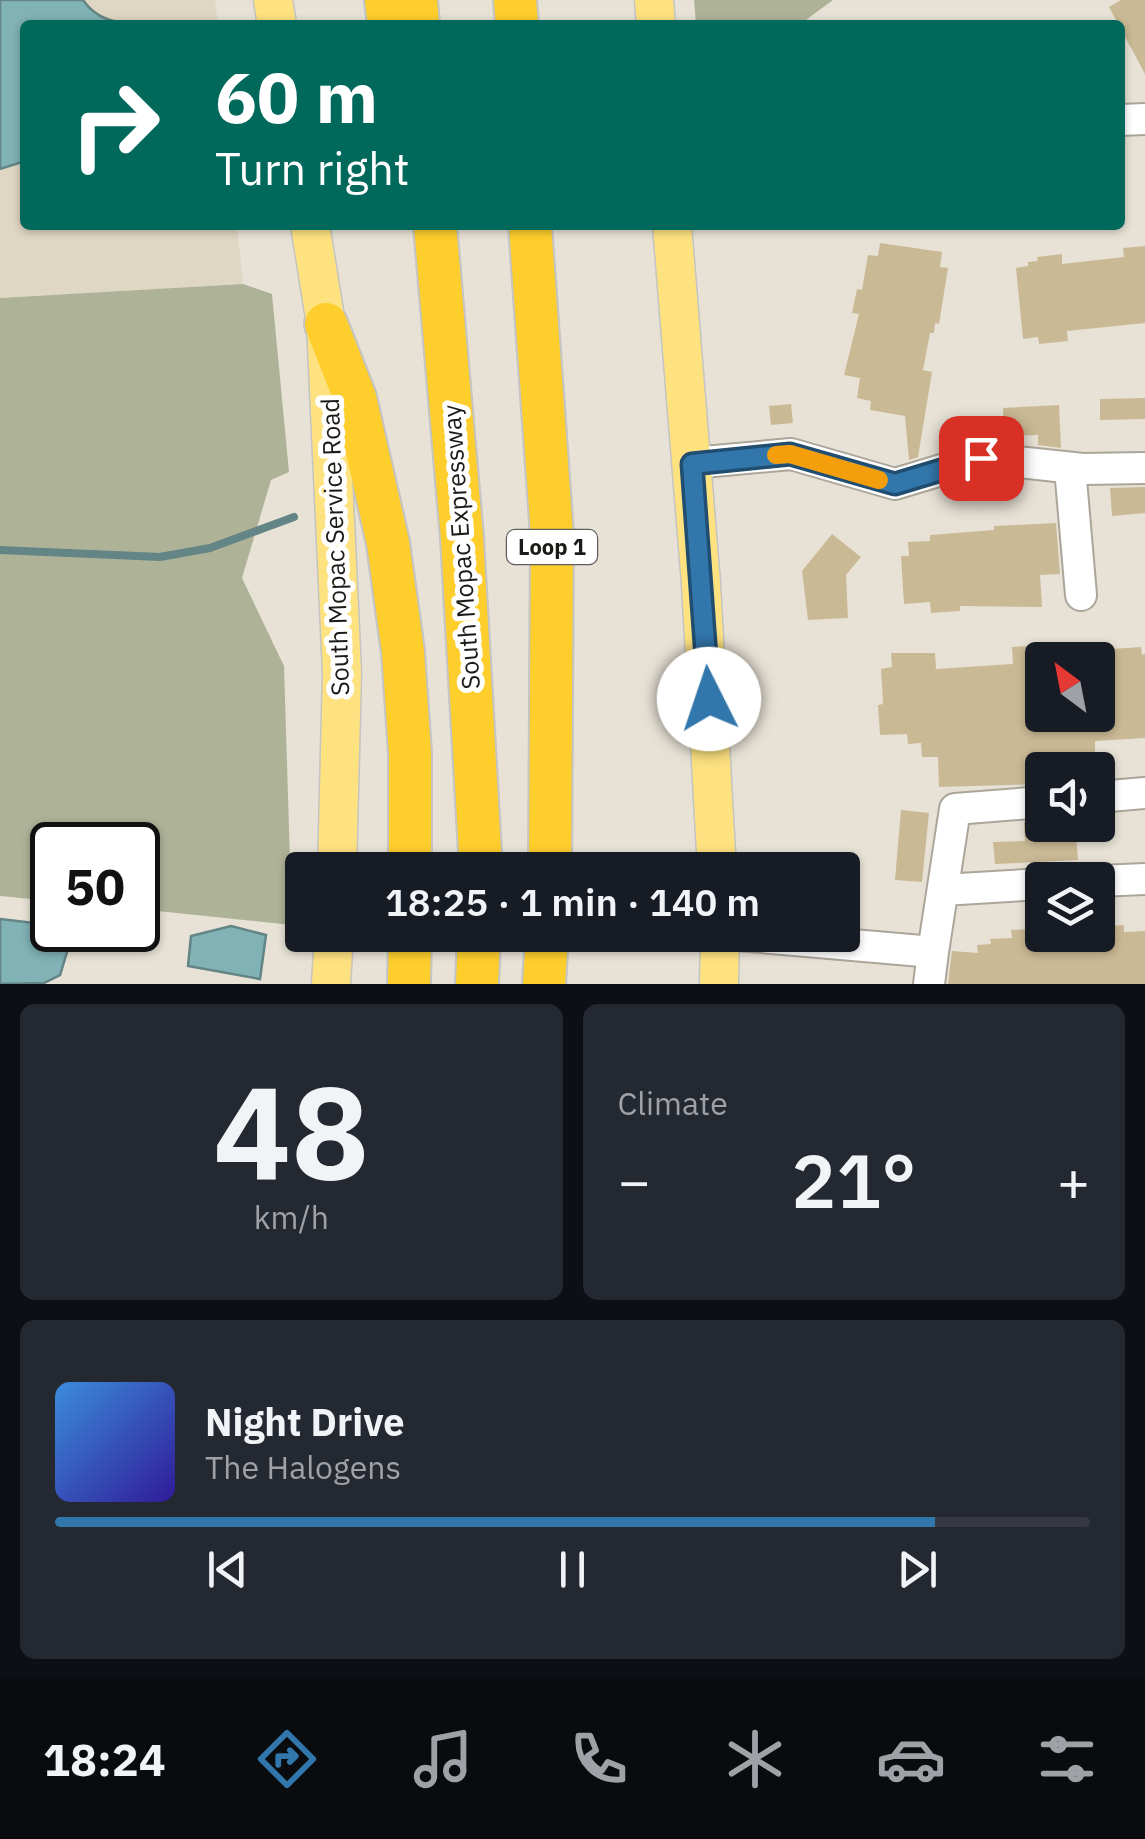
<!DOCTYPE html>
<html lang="en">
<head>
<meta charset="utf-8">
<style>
  body { margin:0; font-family:"IBM Plex Sans",sans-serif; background:#242831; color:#f1f3f6; height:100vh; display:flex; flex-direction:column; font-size:38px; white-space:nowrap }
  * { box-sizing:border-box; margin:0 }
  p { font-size:32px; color:#9ea1a6 }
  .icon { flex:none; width:55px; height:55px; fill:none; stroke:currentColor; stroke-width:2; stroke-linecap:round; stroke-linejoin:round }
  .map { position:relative; height:984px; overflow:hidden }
  .panel { display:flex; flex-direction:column; gap:20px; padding:20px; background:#0d0f14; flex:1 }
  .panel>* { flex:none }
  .top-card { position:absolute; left:20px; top:20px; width:1105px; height:210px; border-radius:10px; box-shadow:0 2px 8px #0004; background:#00695c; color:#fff; overflow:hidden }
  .needle { width:65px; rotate:328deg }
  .fabs { position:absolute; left:1025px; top:642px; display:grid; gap:20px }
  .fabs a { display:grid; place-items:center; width:90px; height:90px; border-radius:10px; background:#171b24; box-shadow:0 2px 8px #0004; font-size:50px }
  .speed { position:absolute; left:30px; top:822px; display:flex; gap:20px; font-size:50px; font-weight:700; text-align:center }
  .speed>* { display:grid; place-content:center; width:130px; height:130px; border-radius:50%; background:#171b24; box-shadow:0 2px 8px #0004; line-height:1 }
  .speed .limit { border:5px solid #111; border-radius:15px; background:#fff; color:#111 }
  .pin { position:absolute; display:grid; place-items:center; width:85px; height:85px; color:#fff; margin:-42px; border-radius:20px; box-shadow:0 5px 15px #0006 }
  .me { position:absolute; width:110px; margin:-55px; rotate:356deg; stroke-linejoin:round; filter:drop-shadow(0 0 8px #0008) }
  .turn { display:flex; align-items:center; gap:35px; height:210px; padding:0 30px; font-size:45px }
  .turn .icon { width:130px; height:130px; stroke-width:2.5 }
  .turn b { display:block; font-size:70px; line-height:85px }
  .big { font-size:75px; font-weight:600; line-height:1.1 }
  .panel .widget { flex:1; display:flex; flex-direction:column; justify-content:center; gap:15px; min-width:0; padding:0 35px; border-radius:15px; background:#242831 }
  .panel .dial { align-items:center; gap:0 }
  .dial b { font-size:130px; line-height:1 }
  .song { display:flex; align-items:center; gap:30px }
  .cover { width:120px; height:120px; border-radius:15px; background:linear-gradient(135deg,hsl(210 70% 55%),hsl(250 70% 35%)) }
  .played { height:10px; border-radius:5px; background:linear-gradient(90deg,#3277ac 85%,#363941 85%) }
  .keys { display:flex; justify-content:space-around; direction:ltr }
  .heat { display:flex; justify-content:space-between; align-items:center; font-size:55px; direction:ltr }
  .panel .tiles { flex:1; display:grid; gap:20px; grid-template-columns:1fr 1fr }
  .widget:last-child { grid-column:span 2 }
  .trip { position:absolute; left:285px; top:852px; width:575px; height:100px; border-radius:10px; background:#171b24; box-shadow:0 2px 8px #0004; font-weight:600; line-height:100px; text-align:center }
  .menu { display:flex; height:160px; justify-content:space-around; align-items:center; background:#090b0e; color:#9ea1a6 }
  .menu .icon { width:70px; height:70px }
  .menu .selected { color:#3277ac }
  .menu b { font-size:45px; color:#f1f3f6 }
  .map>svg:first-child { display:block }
</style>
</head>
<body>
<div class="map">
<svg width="1145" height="984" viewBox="0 0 1145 984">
  <rect width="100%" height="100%" fill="#e8e2d6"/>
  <!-- built -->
  <path fill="#dfd6c3" d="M 0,0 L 215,0 L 218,25 L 25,25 L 25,225 L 237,225 L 243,284 L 0,298 Z"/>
  <!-- green -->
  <path fill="#aeb398" d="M 694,0 L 833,0 L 799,25 L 696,25 Z
    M 243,284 L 272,294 L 289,472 L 271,480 L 242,578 L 284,666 L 292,925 L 138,909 L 138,845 L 52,845 L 52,901 L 0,896 L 0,298 Z"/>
  <!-- water -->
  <path fill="#81b2b5" stroke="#638586" stroke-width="2.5" d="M 0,0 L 83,0 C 98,22 119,23 144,25 L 25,25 L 25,161 L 0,169 Z
    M 0,919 L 52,925 L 52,930 L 60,930 L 71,939 L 60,975 L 44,983 L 0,984 Z
    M 231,926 L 266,935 L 260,979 L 188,966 L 191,936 Z"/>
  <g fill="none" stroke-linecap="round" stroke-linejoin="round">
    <!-- stream -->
    <path stroke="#638586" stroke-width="8" d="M 0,550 L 160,557 L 210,548 L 294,517"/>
  </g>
  <!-- building -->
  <path fill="#cab995" d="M 1121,0 L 1145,0 L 1145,74 L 1109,7 Z
    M 880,243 L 942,252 L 940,267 L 948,268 L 939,324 L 935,323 L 934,333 L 930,333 L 923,370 L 932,372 L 918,457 L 909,460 L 905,416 L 870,410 L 871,401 L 857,398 L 860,378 L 844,375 L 859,314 L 852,313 L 857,289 L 862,290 L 868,255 L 878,256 Z
    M 1145,246 L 1145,323 L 1067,331 L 1068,341 L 1039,344 L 1038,337 L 1023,339 L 1016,268 L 1028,266 L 1028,262 L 1038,261 L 1037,257 L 1062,254 L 1062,264 L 1124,257 L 1123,248 Z
    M 1145,398 L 1145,419 L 1100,420 L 1100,399 Z
    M 791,404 L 793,423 L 771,425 L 769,406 Z
    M 1059,405 L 1061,448 L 1038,445 L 1038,435 L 1004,436 L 1003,408 Z
    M 1145,487 L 1145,513 L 1112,516 L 1110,488 Z
    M 1056,523 L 1060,574 L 1040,575 L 1042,607 L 960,606 L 960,611 L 931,613 L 930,602 L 904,604 L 901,556 L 909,556 L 908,542 L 930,541 L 930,535 L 994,530 L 994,526 Z
    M 832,534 L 861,557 L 846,575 L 848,618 L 808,620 L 802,571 Z
    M 1042,645 L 1042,715 L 1098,715 L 1098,660 L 1112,659 L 1112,649 L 1141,647 L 1142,655 L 1145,654 L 1145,738 L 1095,741 L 1095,770 L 1042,770 L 1042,784 L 939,787 L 938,757 L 922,757 L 921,743 L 908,744 L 907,734 L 880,735 L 878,705 L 883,704 L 881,669 L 892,667 L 891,653 L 935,653 L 936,669 L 1013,664 L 1012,647 Z
    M 901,810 L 929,813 L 922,882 L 895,880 Z
    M 1042,821 L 1042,825 L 1075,825 L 1078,860 L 995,864 L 993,842 L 1025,841 L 1024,822 Z
    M 1124,925 L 1124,932 L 1145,931 L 1145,984 L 948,984 L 952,951 L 978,953 L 977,945 L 991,944 L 990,939 L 1012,938 L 1011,930 L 1042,928 L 1042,935 L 1098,935 L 1098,927 Z"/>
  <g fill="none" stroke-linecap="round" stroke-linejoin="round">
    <!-- minor casing -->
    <g stroke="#aba59a" stroke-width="34">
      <path id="minor" d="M 1120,120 L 1145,119
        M 692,463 L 791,454 L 895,484 L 981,458 L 1083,469 L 1145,468
        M 1070,468 L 1081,595
        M 1098,797 L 1145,793
        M 1098,881 L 1145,879
        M 943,890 L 1042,884
        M 738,935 L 933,952 L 955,809 L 1042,802
        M 929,984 L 933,952"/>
    </g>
    <!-- major casing -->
    <g stroke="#c4c4c3" stroke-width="41">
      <path id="major" d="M 273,0 L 277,25
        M 654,0 L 656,25
        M 310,225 L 326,324 L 342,673 L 337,870
        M 672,225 L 701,584 L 717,870
        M 331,984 L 334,935
        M 719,984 L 720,935"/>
    </g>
    <!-- highway casing -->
    <g stroke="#c4c4c3" stroke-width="46">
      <path id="highway" d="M 386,0 L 389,25
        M 416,0 L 418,25
        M 515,0 L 517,25
        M 435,225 L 462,538 L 481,870
        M 530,225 L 552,535 L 550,870
        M 326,324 L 355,398 L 388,543 L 403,652 L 410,753 L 410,870
        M 409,984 L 410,935
        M 477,984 L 479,935
        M 544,984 L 547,935"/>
    </g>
    <!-- minor -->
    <use href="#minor" stroke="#fff" stroke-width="30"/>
    <!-- major -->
    <use href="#major" stroke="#fee280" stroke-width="38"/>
    <!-- highway -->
    <use href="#highway" stroke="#fdce2c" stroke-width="42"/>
  </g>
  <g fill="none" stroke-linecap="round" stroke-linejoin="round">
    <!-- route casing -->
    <g stroke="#204d70" stroke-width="25">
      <path id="route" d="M 709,699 L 692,464 L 790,454 L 895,484 L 981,458"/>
    </g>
    <!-- route -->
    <use href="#route" stroke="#3277ac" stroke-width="18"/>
    <!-- slow -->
    <path stroke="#f59e0b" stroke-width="18" d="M 776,455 L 790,454 L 879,480"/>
  </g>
  <g text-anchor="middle" stroke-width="10" stroke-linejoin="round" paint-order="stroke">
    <!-- shield labels -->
    <rect fill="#fff" stroke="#615f5d" stroke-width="2.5" x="507" y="530" width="90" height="34" rx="8"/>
    <g font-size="22" font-weight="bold" fill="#1d1b17">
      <text x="552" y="555">Loop 1</text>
    </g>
    <!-- street labels -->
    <g font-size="25" fill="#1d1b17" stroke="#fff">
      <text transform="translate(335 547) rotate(-92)" y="9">South Mopac Service Road</text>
      <text transform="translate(461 547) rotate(-94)" y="9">South Mopac Expressway</text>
    </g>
  </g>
</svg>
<div class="fabs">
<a><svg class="needle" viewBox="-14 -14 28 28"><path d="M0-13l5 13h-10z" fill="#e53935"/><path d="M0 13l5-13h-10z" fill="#9ea1a6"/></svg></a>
<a><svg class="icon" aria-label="sound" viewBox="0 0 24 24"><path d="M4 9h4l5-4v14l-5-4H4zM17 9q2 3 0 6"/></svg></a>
<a><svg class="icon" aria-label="layers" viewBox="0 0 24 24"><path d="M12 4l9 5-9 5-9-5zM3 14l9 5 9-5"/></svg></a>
</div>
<div class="speed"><div class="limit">50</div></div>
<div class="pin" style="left:981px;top:458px;background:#d93025"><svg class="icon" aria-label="arrive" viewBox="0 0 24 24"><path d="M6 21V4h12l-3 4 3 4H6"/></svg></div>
<svg class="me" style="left:709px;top:699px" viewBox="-20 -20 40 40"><circle r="19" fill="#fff"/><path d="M0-13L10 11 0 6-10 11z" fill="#3277ac"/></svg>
<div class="trip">18:25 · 1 min · 140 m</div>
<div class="top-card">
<div class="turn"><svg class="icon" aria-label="right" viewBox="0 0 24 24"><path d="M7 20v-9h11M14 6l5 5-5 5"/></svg><div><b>60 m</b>Turn right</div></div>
</div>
</div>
<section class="panel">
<div class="tiles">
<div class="widget dial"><b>48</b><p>km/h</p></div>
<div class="widget"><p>Climate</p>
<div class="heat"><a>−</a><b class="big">21°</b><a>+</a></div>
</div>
<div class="widget">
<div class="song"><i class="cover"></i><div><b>Night Drive</b><p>The Halogens</p></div></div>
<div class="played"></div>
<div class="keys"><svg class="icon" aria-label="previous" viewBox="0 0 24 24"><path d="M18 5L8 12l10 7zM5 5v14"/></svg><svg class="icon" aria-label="pause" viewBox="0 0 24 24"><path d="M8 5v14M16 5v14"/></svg><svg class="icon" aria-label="next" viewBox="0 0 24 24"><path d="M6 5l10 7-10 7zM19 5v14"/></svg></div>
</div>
</div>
</section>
<nav class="menu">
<b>18:24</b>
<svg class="icon selected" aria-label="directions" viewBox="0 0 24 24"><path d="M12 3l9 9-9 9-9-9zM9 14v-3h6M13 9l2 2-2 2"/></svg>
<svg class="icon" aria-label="music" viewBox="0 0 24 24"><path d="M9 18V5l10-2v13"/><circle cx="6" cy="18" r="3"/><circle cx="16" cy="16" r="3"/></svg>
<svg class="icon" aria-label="phone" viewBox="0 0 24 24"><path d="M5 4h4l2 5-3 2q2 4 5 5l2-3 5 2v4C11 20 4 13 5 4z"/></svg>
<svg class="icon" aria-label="climate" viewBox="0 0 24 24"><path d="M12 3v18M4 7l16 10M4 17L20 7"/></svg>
<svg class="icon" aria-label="car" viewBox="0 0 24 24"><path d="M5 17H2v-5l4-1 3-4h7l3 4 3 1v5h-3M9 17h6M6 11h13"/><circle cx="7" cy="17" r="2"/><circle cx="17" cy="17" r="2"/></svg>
<svg class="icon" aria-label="filters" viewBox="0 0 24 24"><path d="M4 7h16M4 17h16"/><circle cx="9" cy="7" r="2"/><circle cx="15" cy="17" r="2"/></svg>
</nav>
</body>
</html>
